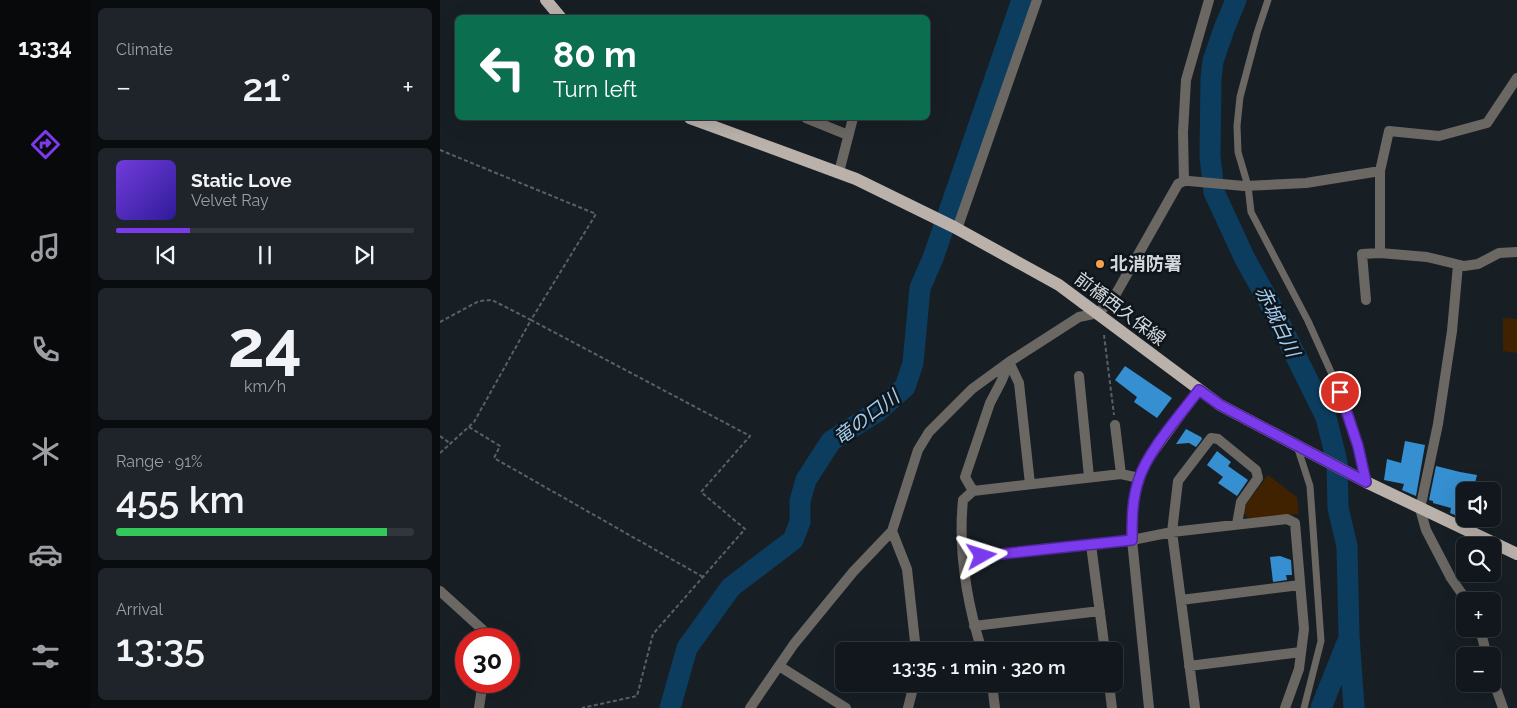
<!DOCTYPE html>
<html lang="en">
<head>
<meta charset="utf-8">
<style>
  body { margin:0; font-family:Raleway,"Noto Sans JP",sans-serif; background:#1e2429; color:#f1f3f6; height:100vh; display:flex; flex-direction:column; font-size:19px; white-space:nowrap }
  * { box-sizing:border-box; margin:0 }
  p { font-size:16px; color:#9c9fa3 }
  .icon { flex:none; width:28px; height:28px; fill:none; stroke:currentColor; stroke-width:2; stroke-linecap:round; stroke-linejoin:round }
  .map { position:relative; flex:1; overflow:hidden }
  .sheet { display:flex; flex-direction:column; gap:8px; padding:8px; background:#090d0f; width:350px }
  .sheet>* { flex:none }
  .banner { position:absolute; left:15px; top:15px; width:475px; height:105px; border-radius:8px; box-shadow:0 5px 20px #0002,0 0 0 1px #30363b; background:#0b6e4f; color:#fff; overflow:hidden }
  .buttons { position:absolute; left:1016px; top:482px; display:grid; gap:10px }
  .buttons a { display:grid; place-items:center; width:45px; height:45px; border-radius:8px; background:#11171c; box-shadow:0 5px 20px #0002,0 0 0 1px #30363b; font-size:25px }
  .speed { position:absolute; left:15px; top:628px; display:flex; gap:10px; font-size:25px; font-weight:700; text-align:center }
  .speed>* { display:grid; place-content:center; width:65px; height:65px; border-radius:50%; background:#11171c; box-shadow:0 5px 20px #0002,0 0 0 1px #30363b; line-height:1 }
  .speed .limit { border:8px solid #d22; background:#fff; color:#111 }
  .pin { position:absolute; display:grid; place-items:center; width:42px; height:42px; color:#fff; margin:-21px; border:2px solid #fff; border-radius:50%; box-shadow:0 1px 5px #0007 }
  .me { position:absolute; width:55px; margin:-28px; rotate:84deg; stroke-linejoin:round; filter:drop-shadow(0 0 4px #0008) }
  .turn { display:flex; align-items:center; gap:18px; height:105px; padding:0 15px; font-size:22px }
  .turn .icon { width:65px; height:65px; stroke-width:2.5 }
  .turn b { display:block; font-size:35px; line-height:42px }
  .big { font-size:38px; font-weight:600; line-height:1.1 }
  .sheet .widget { flex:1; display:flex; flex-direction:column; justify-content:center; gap:8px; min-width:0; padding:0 18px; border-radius:8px; background:#1e2429 }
  .sheet .dial { align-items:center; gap:0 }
  .dial b { font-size:65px; line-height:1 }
  .song { display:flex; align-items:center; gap:15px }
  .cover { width:60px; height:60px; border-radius:8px; background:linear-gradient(135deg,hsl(260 70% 55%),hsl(250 70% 35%)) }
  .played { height:5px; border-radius:2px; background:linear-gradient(90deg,#7c3aed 25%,#30363b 25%) }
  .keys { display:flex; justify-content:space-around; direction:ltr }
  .heat { display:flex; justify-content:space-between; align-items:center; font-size:28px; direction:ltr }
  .charge { height:8px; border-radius:4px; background:linear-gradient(90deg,#34c759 91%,#30363b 0) }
  .trip { position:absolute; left:395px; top:642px; width:288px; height:50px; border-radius:8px; background:#11171c; box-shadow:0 5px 20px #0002,0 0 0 1px #30363b; font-weight:600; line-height:50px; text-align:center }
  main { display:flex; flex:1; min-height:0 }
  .menu { display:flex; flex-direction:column; width:90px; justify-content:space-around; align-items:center; background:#07090b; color:#9c9fa3 }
  .menu .icon { width:35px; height:35px }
  .menu .active { color:#7c3aed }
  .menu b { font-size:22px; color:#f1f3f6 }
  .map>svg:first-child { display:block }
</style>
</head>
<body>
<main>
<nav class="menu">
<b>13:34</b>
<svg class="icon active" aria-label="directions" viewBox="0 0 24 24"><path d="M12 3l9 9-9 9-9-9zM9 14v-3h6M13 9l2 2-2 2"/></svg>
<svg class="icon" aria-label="music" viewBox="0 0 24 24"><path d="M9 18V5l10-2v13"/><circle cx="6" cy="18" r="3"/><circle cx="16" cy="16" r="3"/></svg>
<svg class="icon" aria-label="phone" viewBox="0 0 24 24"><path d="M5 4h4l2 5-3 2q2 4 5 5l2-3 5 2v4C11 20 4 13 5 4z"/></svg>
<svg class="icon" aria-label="climate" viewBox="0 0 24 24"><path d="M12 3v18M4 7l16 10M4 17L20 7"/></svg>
<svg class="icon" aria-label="car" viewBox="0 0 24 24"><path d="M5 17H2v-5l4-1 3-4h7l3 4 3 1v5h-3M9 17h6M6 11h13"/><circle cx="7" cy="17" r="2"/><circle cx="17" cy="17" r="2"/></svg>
<svg class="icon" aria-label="filters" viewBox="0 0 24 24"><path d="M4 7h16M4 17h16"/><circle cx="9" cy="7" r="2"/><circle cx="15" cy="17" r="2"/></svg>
</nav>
<section class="sheet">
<div class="widget"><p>Climate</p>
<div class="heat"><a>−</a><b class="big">21°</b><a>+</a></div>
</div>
<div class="widget">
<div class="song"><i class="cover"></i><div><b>Static Love</b><p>Velvet Ray</p></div></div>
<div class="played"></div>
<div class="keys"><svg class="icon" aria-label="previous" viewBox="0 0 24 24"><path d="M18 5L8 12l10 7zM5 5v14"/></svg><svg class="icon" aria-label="pause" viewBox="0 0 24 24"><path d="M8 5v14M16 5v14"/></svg><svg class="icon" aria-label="next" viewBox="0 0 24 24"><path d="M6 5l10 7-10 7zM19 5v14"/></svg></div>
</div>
<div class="widget dial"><b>24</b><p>km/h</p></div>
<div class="widget"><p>Range · 91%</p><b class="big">455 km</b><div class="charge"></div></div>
<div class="widget"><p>Arrival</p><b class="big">13:35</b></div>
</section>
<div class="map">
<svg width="1077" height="708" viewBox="0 0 1077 708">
  <rect width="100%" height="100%" fill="#171f25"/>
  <!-- green -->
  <path fill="#412200" d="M 1063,318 L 1077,319 L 1077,353 L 1063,351 Z
    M 828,475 L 857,497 L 859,514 L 809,518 L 803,513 L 806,504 Z"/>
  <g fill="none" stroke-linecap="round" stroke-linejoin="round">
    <!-- river -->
    <path stroke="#0c3d5f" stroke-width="21" d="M 796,0 L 784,29 L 773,61 L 771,79 L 770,156 L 774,192 L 805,259 L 828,300 L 886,417 L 897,462 L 898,508 L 907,546 L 909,636 L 914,708
      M 230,708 L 247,648 L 291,587 L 353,540 L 360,522 L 360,501 L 366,480 L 391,441 L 438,411 L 465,387 L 473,363 L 480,288 L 493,258 L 582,0
      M 881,708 L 907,643"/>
  </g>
  <!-- building -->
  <path fill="#358fd0" d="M 685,366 L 732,398 L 717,418 L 694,402 L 697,397 L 675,380 Z
    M 746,429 L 761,437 L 762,439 L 756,447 L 749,443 L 736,444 Z
    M 965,441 L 985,445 L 976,496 L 962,490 L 964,484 L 944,480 L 947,459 L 961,463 Z
    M 777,451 L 791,462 L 788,466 L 808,480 L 797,496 L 778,483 L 783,477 L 767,465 Z
    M 996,466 L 1020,472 L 1037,475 L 1033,491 L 1025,489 L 1025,519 L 1010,513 L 1011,508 L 993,503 L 993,501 L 989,500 Z
    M 840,556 L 851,560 L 852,575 L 846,575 L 847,580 L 833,582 L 830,557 Z"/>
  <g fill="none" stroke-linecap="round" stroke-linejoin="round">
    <!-- path -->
    <path stroke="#5a6166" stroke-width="2" stroke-dasharray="4 2.5" stroke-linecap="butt" d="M 0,150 L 156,214 L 91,320 L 310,436 L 261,492 L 305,529 L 213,634 L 197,696 L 142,708
      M 0,322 L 39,301 L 52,300 L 91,320 L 34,422 L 0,453
      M 664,335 L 674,415
      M 29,427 L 60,446 L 54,458 L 263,577
      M 0,436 L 11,444"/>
    <!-- service -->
    <path stroke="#6b6763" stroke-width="7" d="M 828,0 L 817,33 L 800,97 L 797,126 L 798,152 L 808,186 L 811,212 L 868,321 L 900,392 L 918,446 L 926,482
      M 857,446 L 870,486 L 881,641 L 864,708"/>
    <!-- minor -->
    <path stroke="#6b6763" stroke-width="10" d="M 1077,78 L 1047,123 L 999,136 L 949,131 L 940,171 L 940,253 L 987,257 L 1024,266 L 1038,264 L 1059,253 L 1077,252
      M 366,118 L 408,135
      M 399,172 L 413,118
      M 744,181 L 743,132 L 746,80 L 769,0
      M 517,229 L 597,0
      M 1018,265 L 1012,331 L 998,424 L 980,509 L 986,530 L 1011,578 L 1027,601
      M 926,300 L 922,254 L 940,253
      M 569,362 L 579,383 L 590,484
      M 639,376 L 649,477
      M 675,425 L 681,474
      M 533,491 L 525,477 L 550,403 L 561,382 L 569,363
      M 452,531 L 467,569 L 476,651
      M 651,545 L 665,651
      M 523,558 L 692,540 L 732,532 L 847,519 L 855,523 L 864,629 L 859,669 L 845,708
      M 0,591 L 43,630 L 45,639
      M 741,600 L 860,585
      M 534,626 L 660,611
      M 1040,629 L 1047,656
      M 542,651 C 527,603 518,550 523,500 L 533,491 L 681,474 L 699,478
      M 339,666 L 406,708
      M 749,666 L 861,652
      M 1052,677 L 1063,708
      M 552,684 L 555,708
      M 669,684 L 672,708
      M 553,687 L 586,684
      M 39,708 L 43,681
      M 310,708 L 354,644 L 413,572 L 452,531 L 478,450 L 489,432 L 532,389 L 569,362 L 639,317 L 658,313 L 673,299 L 738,184 L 744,181 L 749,181 L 804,186 L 866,183 L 940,171
      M 468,708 L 474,684
      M 755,708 L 732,532 L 738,481 L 771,438 L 778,439 L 816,470 L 818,478 L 801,502 L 797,524"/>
    <!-- tertiary -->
    <path stroke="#6b6763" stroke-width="10" d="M 709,708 L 692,540 L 692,511 L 699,478 L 709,458 L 759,390"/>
    <!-- primary -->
    <path stroke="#b9b1aa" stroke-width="12" d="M 106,0 L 121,18
      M 250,118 L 416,179 L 514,227 L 619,285 L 780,405 L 926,482 L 1077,554"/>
  </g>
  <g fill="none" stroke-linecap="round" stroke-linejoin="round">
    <!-- route casing -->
    <g stroke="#51269a" stroke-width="12">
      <path id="route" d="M 542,556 L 692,540 C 692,519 692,499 699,479 C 707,452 741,414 759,390 L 780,405 L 926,482 L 918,446 L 900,392"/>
    </g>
    <!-- route -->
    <use href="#route" stroke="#7c3aed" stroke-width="9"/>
  </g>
  <!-- markers -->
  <circle fill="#f8a14a" stroke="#0e151b" stroke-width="2" cx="660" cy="264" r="5"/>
  <g text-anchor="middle" stroke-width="5" stroke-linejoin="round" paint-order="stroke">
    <!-- poi labels -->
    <g font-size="18" font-weight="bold" fill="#d3d8dc" stroke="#0e151b" text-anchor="start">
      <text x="670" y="270">北消防署</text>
    </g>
    <!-- street labels -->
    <g font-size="18" fill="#d3d8dc" stroke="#0e151b">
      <text transform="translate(680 309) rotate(37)" y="6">前橋西久保線</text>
    </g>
    <!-- water labels -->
    <g font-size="19" font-style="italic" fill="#a5cdef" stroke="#0e151b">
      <text transform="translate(838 321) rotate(64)" y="7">赤城白川</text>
      <text transform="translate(426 417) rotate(-37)" y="7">竜の口川</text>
    </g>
  </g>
</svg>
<div class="buttons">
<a><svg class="icon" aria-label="sound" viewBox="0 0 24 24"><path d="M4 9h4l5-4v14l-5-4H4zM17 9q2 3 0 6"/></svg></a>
<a><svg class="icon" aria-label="search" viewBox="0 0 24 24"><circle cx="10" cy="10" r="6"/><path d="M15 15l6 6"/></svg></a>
<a>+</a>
<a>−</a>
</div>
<div class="speed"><div class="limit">30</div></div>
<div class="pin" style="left:900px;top:392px;background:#d93025"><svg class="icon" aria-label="arrive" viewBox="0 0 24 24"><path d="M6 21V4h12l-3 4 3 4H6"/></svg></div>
<svg class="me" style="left:542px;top:556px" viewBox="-20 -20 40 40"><path d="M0-17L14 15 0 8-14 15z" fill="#7c3aed" stroke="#fff" stroke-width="4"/></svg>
<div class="trip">13:35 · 1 min · 320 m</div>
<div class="banner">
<div class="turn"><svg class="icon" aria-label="left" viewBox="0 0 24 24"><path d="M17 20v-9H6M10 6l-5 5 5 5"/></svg><div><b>80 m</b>Turn left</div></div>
</div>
</div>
</main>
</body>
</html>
